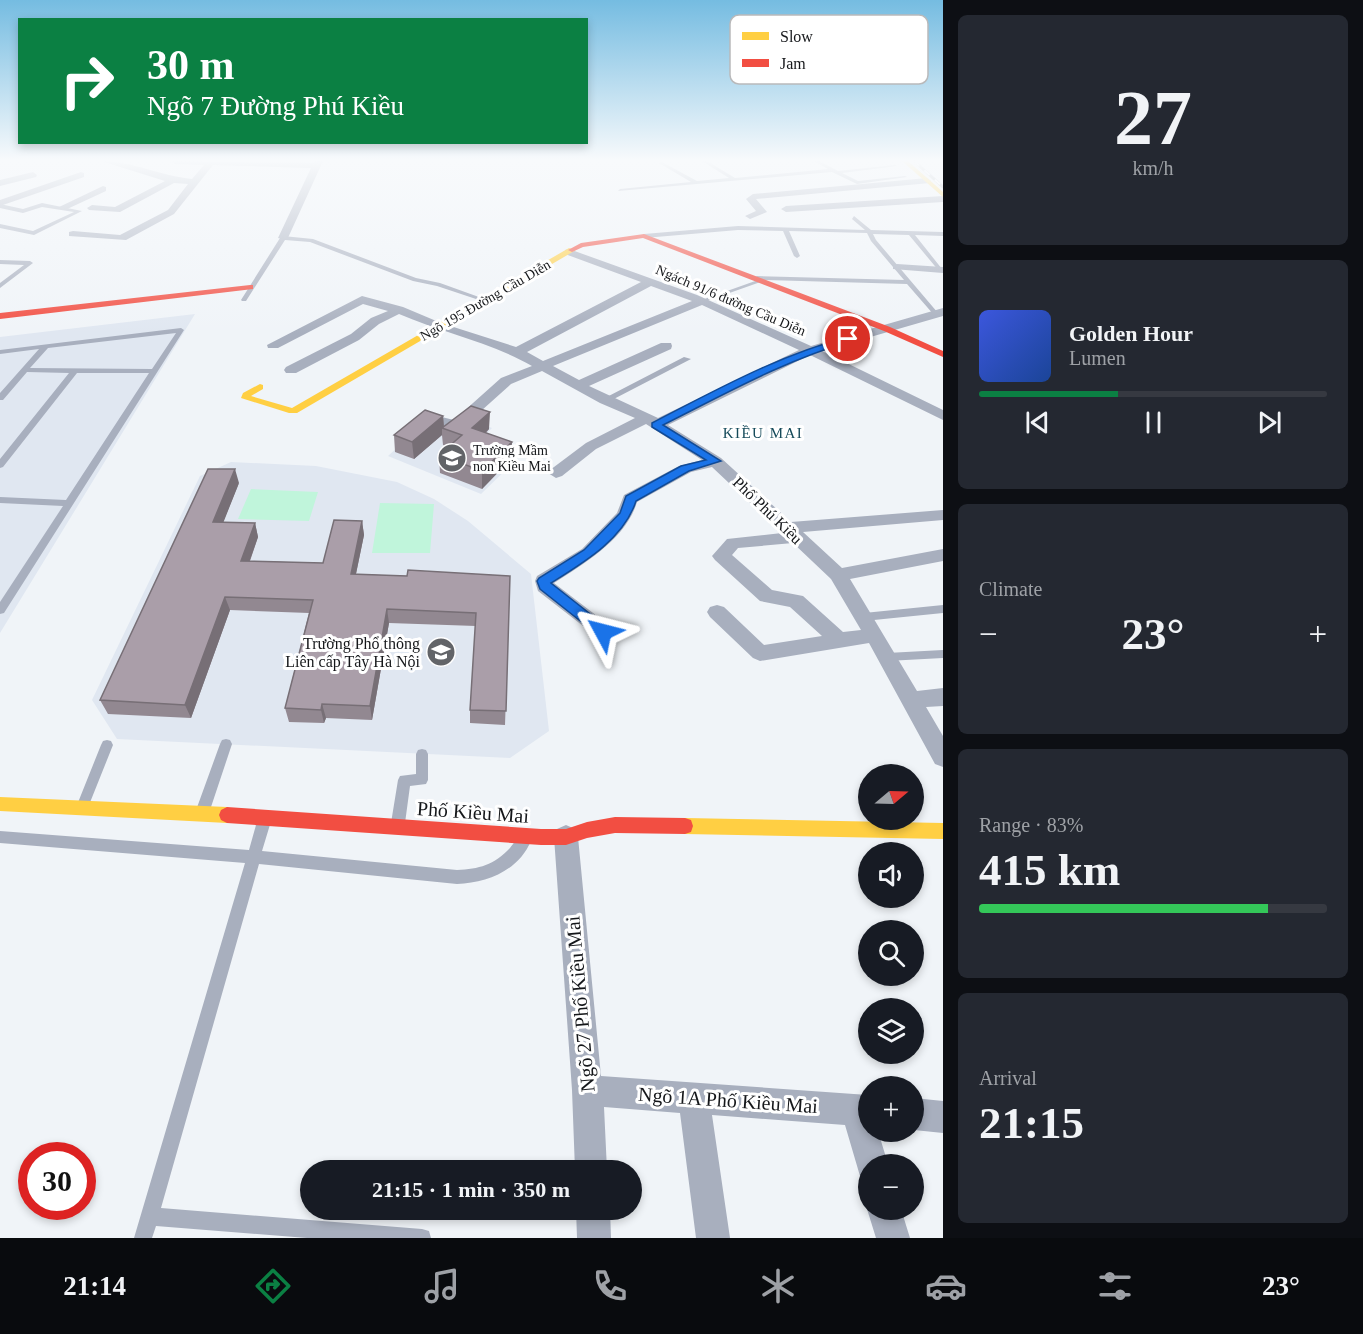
<!DOCTYPE html>
<html lang="en">
<head>
<meta charset="utf-8">
<style>
  body { margin:0; font-family:Georgia,serif; background:#242831; color:#f1f3f6; height:100vh; display:flex; flex-direction:column; font-size:22px; white-space:nowrap }
  * { box-sizing:border-box; margin:0 }
  p { font-size:20px; color:#9ea1a6 }
  .icon { flex:none; width:33px; height:33px; fill:none; stroke:currentColor; stroke-width:2; stroke-linecap:round; stroke-linejoin:round }
  .map { position:relative; flex:1; overflow:hidden }
  .details { display:flex; flex-direction:column; gap:15px; padding:15px; background:#0d0f14; width:420px }
  .details>* { flex:none }
  .guide { position:absolute; left:18px; top:18px; width:570px; height:126px; border-radius:0px; box-shadow:0 3px 9px #0003; background:#0b8043; color:#fff; overflow:hidden }
  .needle { width:39px; rotate:71deg }
  .fabs { position:absolute; left:858px; top:764px; display:grid; gap:12px }
  .fabs a { display:grid; place-items:center; width:66px; height:66px; border-radius:50%; background:#171b24; box-shadow:0 3px 9px #0003; font-size:30px }
  .speed { position:absolute; left:18px; top:1142px; display:flex; gap:12px; font-size:30px; font-weight:700; text-align:center }
  .speed>* { display:grid; place-content:center; width:78px; height:78px; border-radius:50%; background:#171b24; box-shadow:0 3px 9px #0003; line-height:1 }
  .speed .limit { border:9px solid #d22; background:#fff; color:#111 }
  .pin { position:absolute; display:grid; place-items:center; width:51px; height:51px; color:#fff; margin:-26px; border:3px solid #fff; border-radius:50%; box-shadow:0 2px 6px #0007 }
  .me { position:absolute; width:66px; margin:-33px; rotate:308deg; stroke-linejoin:round; filter:drop-shadow(0 0 4px #0008) }
  .turn { display:flex; align-items:center; gap:21px; height:126px; padding:0 30px; font-size:27px }
  .turn .icon { width:78px; height:78px; stroke-width:2.5 }
  .turn b { display:block; font-size:42px; line-height:51px }
  .big { font-size:45px; font-weight:600; line-height:1.1 }
  .details .widget { flex:1; display:flex; flex-direction:column; justify-content:center; gap:9px; min-width:0; padding:0 21px; border-radius:9px; background:#242831 }
  .details .dial { align-items:center; gap:0 }
  .dial b { font-size:78px; line-height:1 }
  .song { display:flex; align-items:center; gap:18px }
  .cover { width:72px; height:72px; border-radius:9px; background:linear-gradient(135deg,hsl(230 70% 55%),hsl(220 70% 35%)) }
  .played { height:6px; border-radius:3px; background:linear-gradient(90deg,#0b8043 40%,#363941 40%) }
  .keys { display:flex; justify-content:space-around; direction:ltr }
  .heat { display:flex; justify-content:space-between; align-items:center; font-size:33px; direction:ltr }
  .charge { height:9px; border-radius:4px; background:linear-gradient(90deg,#34c759 83%,#363941 0) }
  .trip { position:absolute; left:300px; top:1160px; width:342px; height:60px; border-radius:30px; background:#171b24; box-shadow:0 3px 9px #0003; font-weight:600; line-height:60px; text-align:center }
  .dock { display:flex; height:96px; justify-content:space-around; align-items:center; background:#090b0e; color:#9ea1a6 }
  .dock .icon { width:42px; height:42px }
  .dock .active { color:#0b8043 }
  .dock b { font-size:27px; color:#f1f3f6 }
  main { display:flex; flex:1; min-height:0 }
  .map>svg:first-child { display:block }
</style>
</head>
<body>
<main>
<div class="map">
<svg width="943" height="1238" viewBox="0 0 943 1238">
  <rect width="100%" height="100%" fill="#f0f4f8"/>
  <!-- built -->
  <path fill="#e0e7f1" d="M 195,314 L 0,633 L 0,337 Z
    M 468,419 L 492,428 L 476,445 L 516,460 L 481,494 L 388,456 L 426,421 L 455,429 Z
    M 231,462 L 316,466 L 397,482 L 434,499 L 468,521 L 531,574 L 549,731 L 510,758 L 117,739 L 92,700 L 200,476 Z"/>
  <!-- green -->
  <path fill="#c0f5db" d="M 251,489 L 318,492 L 309,521 L 238,519 Z
    M 380,503 L 434,504 L 430,553 L 372,553 Z"/>
  <g fill="none" stroke-linecap="round" stroke-linejoin="round">
    <!-- lane -->
    <path fill="#a8afbe" fill-rule="evenodd" d="M 660,161 L 697,181 L 729,178 L 702,161 L 707,161 L 735,178 L 828,169 L 814,161 L 819,161 L 838,171 L 895,165 L 897,166 L 842,173 L 858,181 L 905,176 L 907,177 L 857,184 L 832,172 L 618,191 L 620,189 L 691,182 L 659,163 Z
      M 42,203 L 82,211 L 34,235 L 0,228 L 0,224 L 33,231 L 74,212 L 42,207 L 23,213 L 0,208 L 0,204 L 23,209 Z
      M 854,216 L 871,230 L 943,232 L 943,236 L 915,235 L 942,269 L 939,271 L 909,235 L 873,234 L 876,240 L 938,313 L 938,315 L 934,315 L 907,284 L 766,280 L 704,302 L 699,301 L 758,280 L 754,278 L 757,276 L 904,280 L 871,241 L 867,233 L 789,231 L 800,256 L 797,258 L 794,256 L 783,231 L 738,230 L 644,238 L 641,236 L 644,234 L 738,226 L 865,230 L 852,219 Z
      M 283,236 L 313,239 L 416,278 L 440,283 L 490,301 L 485,302 L 437,286 L 413,281 L 310,242 L 285,240 L 246,301 L 242,301 L 241,300 L 280,238 Z
      M 0,260 L 30,261 L 33,263 L 0,288 L 0,283 L 24,265 L 0,264 Z
      M 181,328 L 184,330 L 4,613 L 0,614 L 0,602 L 63,506 L 0,503 L 0,497 L 66,500 L 149,373 L 77,373 L 3,467 L 0,468 L 0,459 L 69,373 L 27,372 L 3,400 L 0,400 L 0,393 L 39,349 L 0,354 L 0,350 ZM 176,333 L 152,369 L 30,368 L 48,348 Z
      M 684,357 L 691,359 L 608,402 L 601,400 Z
      M 943,605 L 943,613 L 864,621 L 859,617 L 864,613 Z
      M 943,650 L 943,658 L 887,661 L 883,660 L 882,657 L 883,654 L 887,653 Z
      M 226,739 L 230,740 L 232,744 L 209,813 L 207,817 L 202,819 L 197,817 L 195,813 L 220,744 L 222,740 Z
      M 107,740 L 111,741 L 113,745 L 89,805 L 88,809 L 83,811 L 78,809 L 77,805 L 101,745 L 103,741 Z
      M 422,749 L 426,750 L 428,754 L 428,780 L 426,784 L 410,786 L 405,823 L 403,827 L 398,829 L 393,827 L 391,823 L 398,780 L 400,776 L 416,774 L 416,754 L 418,750 Z
      M 265,812 L 270,814 L 272,818 L 262,851 L 457,870 C 479,869 494,865 510,848 C 514,843 517,837 524,835 L 529,837 L 531,841 C 518,871 487,883 457,884 L 259,864 L 161,1208 L 422,1229 L 429,1231 L 431,1238 L 307,1238 L 156,1226 L 152,1238 L 134,1238 L 245,863 L 0,843 L 0,831 L 249,850 L 258,818 L 260,814 Z"/>
    <!-- street -->
    <path fill="#a8afbe" fill-rule="evenodd" d="M 101,161 C 132,161 161,176 192,179 L 204,165 L 175,164 L 171,161 L 314,163 L 315,161 L 323,161 L 287,240 L 278,238 L 311,168 L 213,165 L 174,214 L 126,240 L 69,236 L 69,232 L 73,231 L 120,235 L 168,210 L 188,184 L 174,183 L 120,212 L 89,210 L 87,208 L 92,205 L 115,207 L 165,181 Z
      M 33,172 L 37,175 L 36,177 L 0,186 L 0,180 Z
      M 81,172 L 84,173 L 84,177 L 0,206 L 0,200 Z
      M 927,178 L 931,181 L 930,183 L 756,199 L 767,212 L 750,219 L 745,216 L 756,211 L 746,199 L 753,194 Z
      M 103,186 L 106,187 L 106,191 L 65,210 L 57,208 Z
      M 943,196 L 943,202 L 786,212 L 781,209 L 786,206 Z
      M 569,249 L 697,295 L 811,346 L 943,308 L 943,316 L 822,351 L 943,410 L 943,420 L 810,355 L 668,425 L 721,458 L 791,522 L 943,510 L 943,520 L 803,532 L 842,568 L 943,549 L 943,561 L 850,579 L 917,691 L 943,688 L 943,706 L 926,707 L 943,736 L 943,767 L 935,764 L 869,643 L 760,661 L 753,658 L 710,617 L 707,612 L 710,607 L 717,605 L 724,607 L 764,645 L 822,636 L 790,607 L 760,601 L 715,560 L 712,556 L 727,539 L 782,533 L 712,467 L 691,472 L 637,502 C 626,539 585,563 554,583 L 610,626 L 613,631 L 610,636 L 603,638 L 596,636 L 538,591 L 535,581 L 537,576 L 582,549 L 617,513 L 624,495 L 679,466 L 702,460 L 646,424 L 596,449 L 562,476 L 556,478 L 548,473 L 550,470 L 586,443 L 635,418 L 600,403 L 542,371 L 511,384 L 462,428 L 457,429 L 420,420 L 418,417 L 420,414 L 425,413 L 454,420 L 501,378 L 532,366 C 490,342 443,333 399,314 L 379,324 L 359,340 L 296,373 L 286,373 L 284,370 L 286,367 L 351,334 L 371,318 L 388,311 L 363,304 L 278,348 L 268,348 L 267,345 L 362,296 L 403,307 L 441,323 L 516,347 L 641,282 L 565,254 L 565,250 ZM 651,286 L 692,301 L 543,361 L 527,352 ZM 702,305 L 799,350 L 658,418 L 589,386 L 671,349 L 672,346 L 671,343 L 661,343 L 579,380 L 553,366 ZM 793,543 L 831,579 L 861,630 L 843,632 L 803,596 L 772,590 L 732,555 L 738,548 Z
      M 897,264 L 943,267 L 943,273 L 893,269 L 893,265 Z
      M 566,825 L 575,829 L 578,837 L 601,1076 L 868,1095 L 868,1131 L 878,1131 L 888,1164 L 868,1164 L 868,1179 L 860,1176 L 845,1125 L 712,1115 L 730,1238 L 696,1238 L 680,1113 L 604,1107 L 607,1170 L 575,1170 L 572,1090 L 554,837 L 557,829 Z
      M 914,1098 L 943,1101 L 943,1133 L 914,1130 Z
      M 868,1206 L 868,1209 L 901,1209 L 910,1238 L 876,1238 L 867,1209 Z
      M 576,1209 L 610,1209 L 611,1238 L 577,1238 Z"/>
    <!-- slow -->
    <path fill="#ffcf43" fill-rule="evenodd" d="M 902,161 L 908,161 L 943,192 L 943,197 Z
      M 569,248 L 576,250 L 297,413 L 289,413 L 241,398 L 243,393 L 260,384 L 263,385 L 263,389 L 251,396 L 292,408 Z
      M 0,797 L 227,807 L 233,810 L 235,815 L 233,820 L 227,823 L 0,811 Z
      M 685,818 L 943,823 L 943,839 L 685,834 L 679,832 L 677,826 L 679,820 Z"/>
    <!-- jam -->
    <path fill="#f24e42" fill-rule="evenodd" d="M 644,234 L 890,327 L 943,351 L 943,357 L 884,331 L 643,238 L 583,247 L 572,252 L 568,250 L 581,243 Z
      M 250,285 L 253,285 L 253,289 L 0,319 L 0,313 Z
      M 227,807 L 541,829 L 566,829 L 587,822 L 615,817 L 685,818 L 691,820 L 693,826 L 691,832 L 685,834 L 615,833 L 587,838 L 566,845 L 541,845 L 227,823 L 221,820 L 219,815 L 221,810 Z"/>
    <!-- rail casing -->
    <g stroke="#aaafb7" stroke-width="3">
      <path id="rail" d="M 914,161 L 943,187"/>
    </g>
    <!-- rail -->
    <use href="#rail" stroke="#fff" stroke-width="2" stroke-dasharray="7" stroke-linecap="butt"/>
  </g>
  <!-- wall -->
  <path fill="#928891" d="M 443,416 L 444,427 L 489,429 L 486,433 L 511,459 L 482,489 L 440,473 L 439,455 L 448,447 L 443,445 L 442,435 L 414,459 L 395,452 L 394,435 Z
    M 239,483 L 223,522 L 255,523 L 258,537 L 250,561 L 323,563 L 362,521 L 364,535 L 356,574 L 407,576 L 510,576 L 505,725 L 470,723 L 470,710 L 476,626 L 389,623 L 372,720 L 326,718 L 324,723 L 289,722 L 285,708 L 309,613 L 230,610 L 191,718 L 108,714 L 100,700 Z"/>
  <!-- shaded-wall -->
  <path fill="#776f76" d="M 490,412 L 489,429 L 472,445 L 472,428 Z
    M 443,416 L 444,428 L 442,428 L 442,435 L 414,459 L 412,442 Z
    M 512,442 L 511,459 L 482,489 L 482,471 Z
    M 235,469 L 239,483 L 218,536 L 213,522 Z
    M 362,521 L 364,535 L 353,588 L 351,574 Z
    M 255,523 L 258,537 L 245,574 L 241,561 Z
    M 225,597 L 230,610 L 191,718 L 185,705 Z
    M 387,609 L 389,623 L 372,720 L 370,706 Z
    M 322,704 L 326,718 L 324,723 L 321,710 Z"/>
  <!-- building -->
  <path fill="#aa9ea9" stroke="#776f76" stroke-width="1.5" d="M 471,406 L 490,412 L 472,428 L 512,442 L 482,471 L 439,455 L 462,435 L 442,428 Z
    M 425,410 L 443,416 L 412,442 L 394,435 Z
    M 208,469 L 235,469 L 213,522 L 255,523 L 241,561 L 323,563 L 334,520 L 362,521 L 351,574 L 407,576 L 408,570 L 510,576 L 506,711 L 470,710 L 476,613 L 387,609 L 370,706 L 322,704 L 321,710 L 285,708 L 313,600 L 225,597 L 185,705 L 100,700 Z"/>
  <!-- sky -->
  <linearGradient id="sky" x2="0" y2="1"><stop stop-color="#75bce1"/><stop offset="0.48" stop-color="#f8fafc"/><stop offset="1" stop-color="#f8fafc" stop-opacity="0"/></linearGradient>
  <rect width="943" height="334" fill="url(#sky)"/>
  <!-- route -->
  <path fill="#1a73e8" stroke="#114b97" stroke-width="1.5" d="M 848,337 L 852,338 L 852,341 C 785,360 725,394 663,425 L 721,461 L 689,471 L 636,501 C 624,539 583,563 551,583 L 608,628 L 610,632 L 608,635 L 598,635 L 540,589 L 537,581 L 539,578 L 584,550 L 620,513 L 626,496 L 681,466 L 706,460 L 652,427 L 652,423 C 716,390 779,355 848,337 Z"/>
  <!-- icons -->
  <defs>
    <g id="school-disc" transform="scale(1.5)"><circle r="9.5" fill="#626468" stroke="#fff"/><path d="M0-5L7-2L0 1L-7-2ZM-4 1L0 2.5L4 1V4Q0 6-4 4Z" fill="#fff"/></g>
  </defs>
  <g fill-rule="evenodd">
    <use href="#school-disc" x="452" y="458"/>
    <use href="#school-disc" x="441" y="652"/>
  </g>
  <g text-anchor="middle" stroke-width="6" stroke-linejoin="round" paint-order="stroke">
    <!-- far-street labels -->
    <g font-size="14" fill="#15171a" stroke="#fff">
      <text transform="translate(485 300) rotate(-30)" y="5">Ngõ 195 Đường Cầu Diễn</text>
      <text transform="translate(731 300) rotate(23)" y="5">Ngách 91/6 đường Cầu Diễn</text>
    </g>
    <!-- far-poi labels -->
    <g font-size="14" fill="#15171a" stroke="#fff" text-anchor="start">
      <text x="473" y="455">Trường Mầm<tspan x="473" dy="16">non Kiều Mai</tspan></text>
    </g>
    <!-- far-neighbourhood labels -->
    <g font-size="15" letter-spacing="1.5" fill="#154a5a" stroke="#fff">
      <text x="763" y="438">KIỀU MAI</text>
    </g>
    <!-- street labels -->
    <g font-size="16" fill="#15171a" stroke="#fff">
      <text transform="translate(768 510) rotate(44)" y="6">Phố Phú Kiều</text>
    </g>
    <!-- poi labels -->
    <g font-size="16" fill="#15171a" stroke="#fff" text-anchor="end">
      <text x="420" y="649">Trường Phổ thông<tspan x="420" dy="18">Liên cấp Tây Hà Nội</tspan></text>
    </g>
    <!-- near-street labels -->
    <g font-size="20" fill="#15171a" stroke="#fff">
      <text transform="translate(473 812) rotate(4)" y="7">Phố Kiều Mai</text>
      <text transform="translate(580 1004) rotate(-95)" y="7">Ngõ 27 Phố Kiều Mai</text>
      <text transform="translate(728 1100) rotate(4)" y="7">Ngõ 1A Phố Kiều Mai</text>
    </g>
  </g>
  <!-- legend -->
  <rect x="730" y="15" width="198" height="69" rx="9" fill="#fff" stroke="#b9b9ba" stroke-width="1.5"/>
  <rect x="742" y="32" width="27" height="8" fill="#ffcf43"/>
  <rect x="742" y="59" width="27" height="8" fill="#f24e42"/>
  <g font-size="16" fill="#15171a">
    <text x="780" y="42">Slow</text>
    <text x="780" y="69">Jam</text>
  </g>
</svg>
<div class="fabs">
<a><svg class="needle" viewBox="-14 -14 28 28"><path d="M0-13l5 13h-10z" fill="#e53935"/><path d="M0 13l5-13h-10z" fill="#9ea1a6"/></svg></a>
<a><svg class="icon" aria-label="sound" viewBox="0 0 24 24"><path d="M4 9h4l5-4v14l-5-4H4zM17 9q2 3 0 6"/></svg></a>
<a><svg class="icon" aria-label="search" viewBox="0 0 24 24"><circle cx="10" cy="10" r="6"/><path d="M15 15l6 6"/></svg></a>
<a><svg class="icon" aria-label="layers" viewBox="0 0 24 24"><path d="M12 4l9 5-9 5-9-5zM3 14l9 5 9-5"/></svg></a>
<a>+</a>
<a>−</a>
</div>
<div class="speed"><div class="limit">30</div></div>
<div class="pin" style="left:848px;top:339px;background:#d93025"><svg class="icon" aria-label="arrive" viewBox="0 0 24 24"><path d="M6 21V4h12l-3 4 3 4H6"/></svg></div>
<svg class="me" style="left:603px;top:632px" viewBox="-20 -20 40 40"><path d="M0-17L14 15 0 8-14 15z" fill="#1a73e8" stroke="#fff" stroke-width="4"/></svg>
<div class="trip">21:15 · 1 min · 350 m</div>
<div class="guide">
<div class="turn"><svg class="icon" aria-label="right" viewBox="0 0 24 24"><path d="M7 20v-9h11M14 6l5 5-5 5"/></svg><div><b>30 m</b>Ngõ 7 Đường Phú Kiều</div></div>
</div>
</div>
<section class="details">
<div class="widget dial"><b>27</b><p>km/h</p></div>
<div class="widget">
<div class="song"><i class="cover"></i><div><b>Golden Hour</b><p>Lumen</p></div></div>
<div class="played"></div>
<div class="keys"><svg class="icon" aria-label="previous" viewBox="0 0 24 24"><path d="M18 5L8 12l10 7zM5 5v14"/></svg><svg class="icon" aria-label="pause" viewBox="0 0 24 24"><path d="M8 5v14M16 5v14"/></svg><svg class="icon" aria-label="next" viewBox="0 0 24 24"><path d="M6 5l10 7-10 7zM19 5v14"/></svg></div>
</div>
<div class="widget"><p>Climate</p>
<div class="heat"><a>−</a><b class="big">23°</b><a>+</a></div>
</div>
<div class="widget"><p>Range · 83%</p><b class="big">415 km</b><div class="charge"></div></div>
<div class="widget"><p>Arrival</p><b class="big">21:15</b></div>
</section>
</main>
<nav class="dock">
<b>21:14</b>
<svg class="icon active" aria-label="directions" viewBox="0 0 24 24"><path d="M12 3l9 9-9 9-9-9zM9 14v-3h6M13 9l2 2-2 2"/></svg>
<svg class="icon" aria-label="music" viewBox="0 0 24 24"><path d="M9 18V5l10-2v13"/><circle cx="6" cy="18" r="3"/><circle cx="16" cy="16" r="3"/></svg>
<svg class="icon" aria-label="phone" viewBox="0 0 24 24"><path d="M5 4h4l2 5-3 2q2 4 5 5l2-3 5 2v4C11 20 4 13 5 4z"/></svg>
<svg class="icon" aria-label="climate" viewBox="0 0 24 24"><path d="M12 3v18M4 7l16 10M4 17L20 7"/></svg>
<svg class="icon" aria-label="car" viewBox="0 0 24 24"><path d="M5 17H2v-5l4-1 3-4h7l3 4 3 1v5h-3M9 17h6M6 11h13"/><circle cx="7" cy="17" r="2"/><circle cx="17" cy="17" r="2"/></svg>
<svg class="icon" aria-label="filters" viewBox="0 0 24 24"><path d="M4 7h16M4 17h16"/><circle cx="9" cy="7" r="2"/><circle cx="15" cy="17" r="2"/></svg>
<b>23°</b>
</nav>
</body>
</html>
